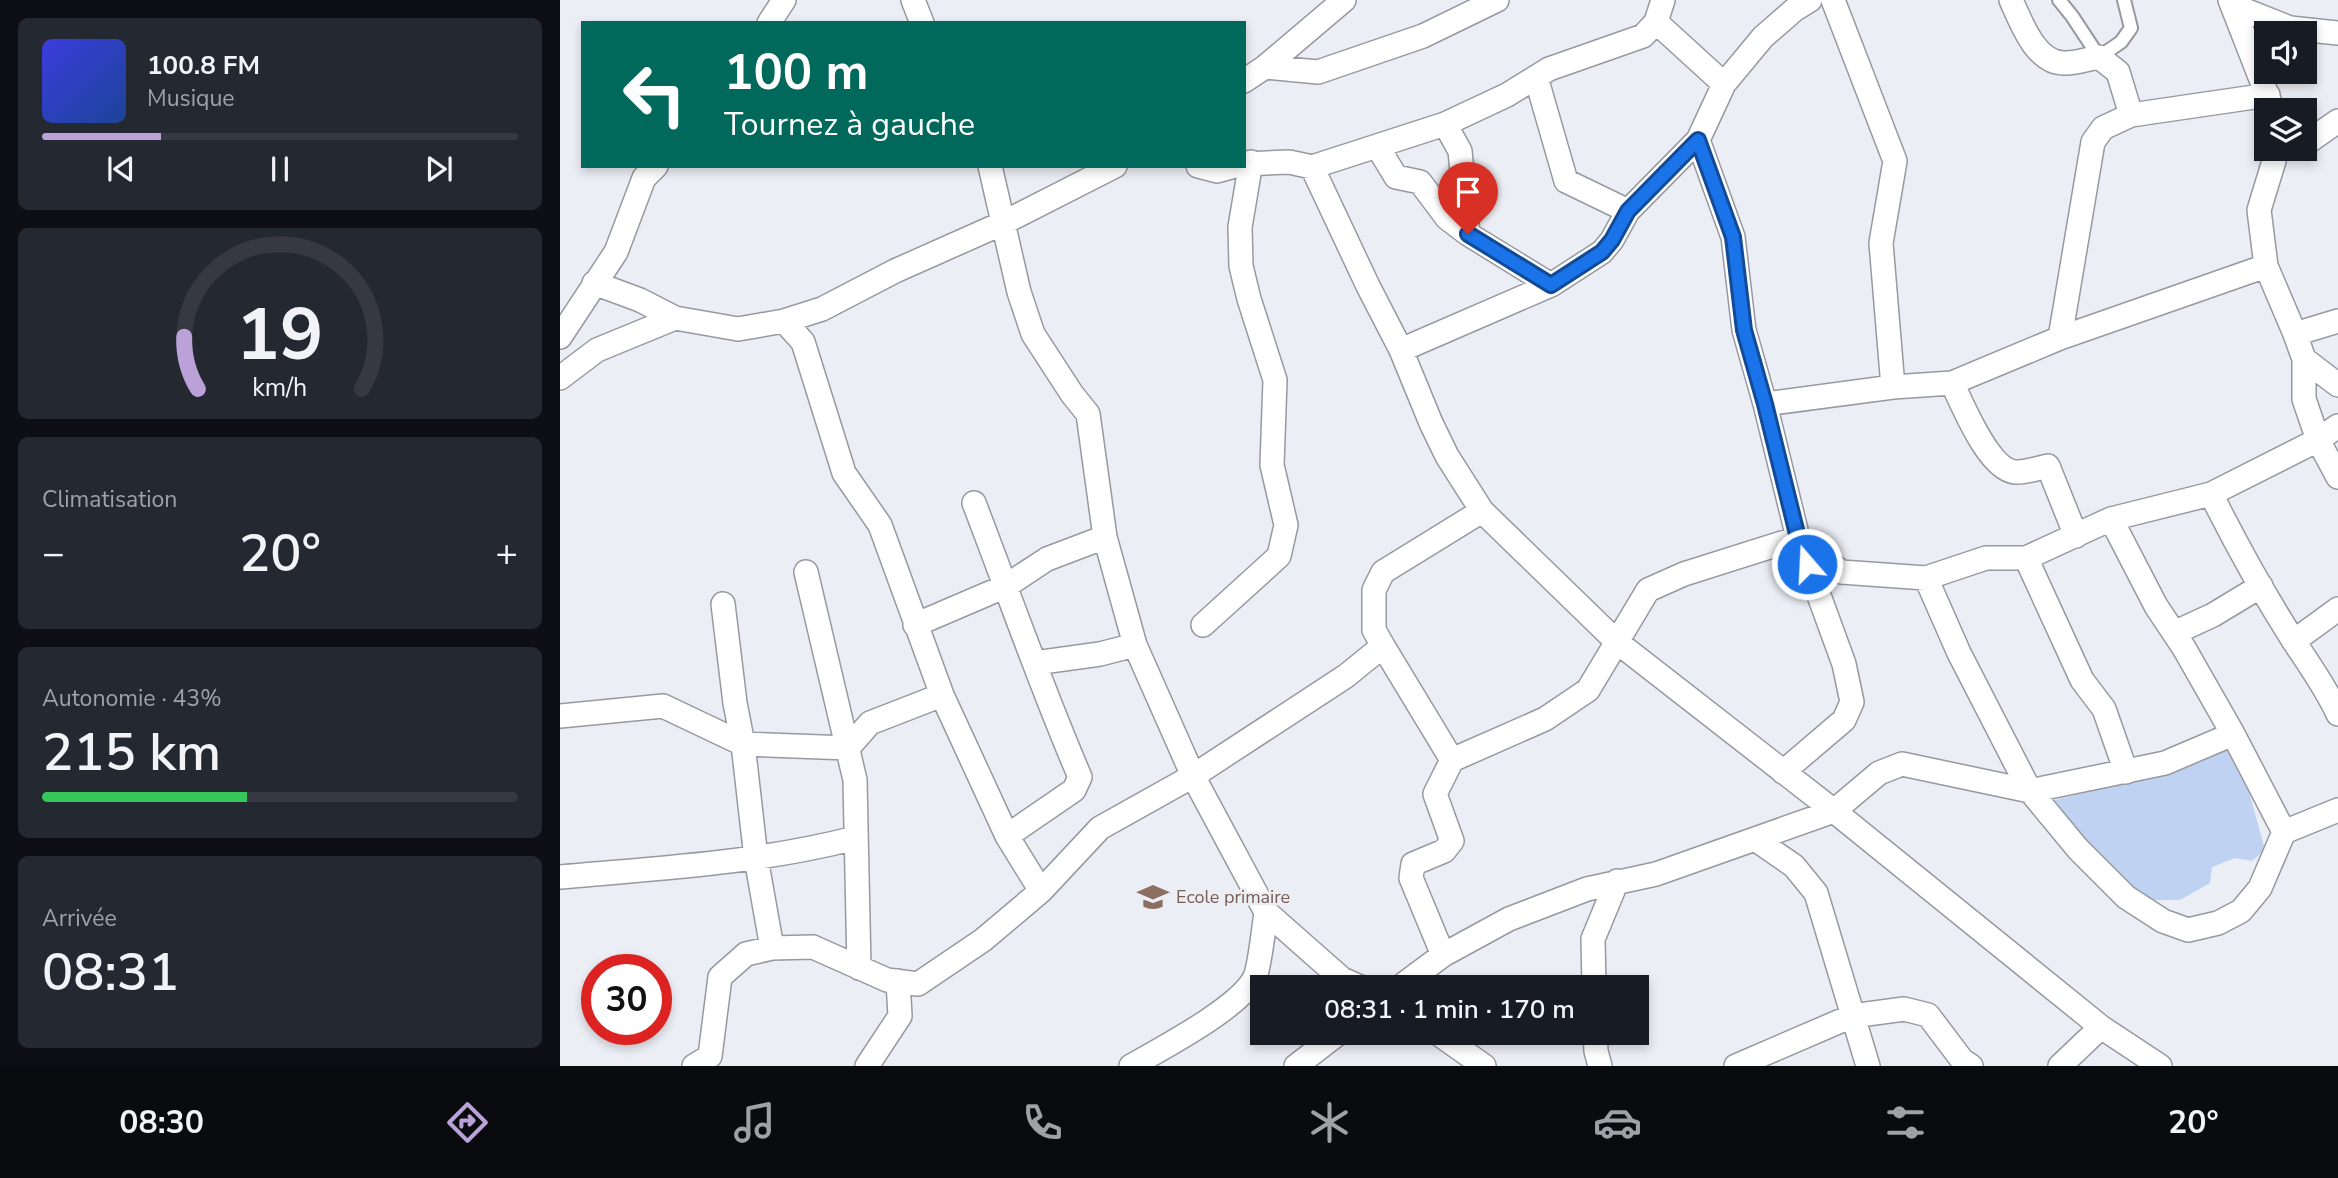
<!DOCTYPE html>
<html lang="fr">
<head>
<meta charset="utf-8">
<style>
  body { margin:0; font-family:"Nunito Sans",sans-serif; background:#242831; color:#f1f3f6; height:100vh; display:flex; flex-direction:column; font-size:26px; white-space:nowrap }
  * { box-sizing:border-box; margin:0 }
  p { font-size:23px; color:#9ea1a6 }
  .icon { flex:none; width:38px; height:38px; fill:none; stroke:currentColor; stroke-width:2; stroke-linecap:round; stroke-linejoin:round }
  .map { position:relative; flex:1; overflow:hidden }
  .details { display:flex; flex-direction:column; gap:18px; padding:18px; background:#0d0f14; width:560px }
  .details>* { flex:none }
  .top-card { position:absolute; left:21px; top:21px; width:665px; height:147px; border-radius:0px; box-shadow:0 4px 10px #0003; background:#00695c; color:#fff; overflow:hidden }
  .controls { position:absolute; left:1694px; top:21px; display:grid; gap:14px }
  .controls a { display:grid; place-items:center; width:63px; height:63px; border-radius:0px; background:#171b24; box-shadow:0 4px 10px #0003; font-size:35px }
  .speed { position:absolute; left:21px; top:954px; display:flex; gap:14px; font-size:35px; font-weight:700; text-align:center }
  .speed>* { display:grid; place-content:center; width:91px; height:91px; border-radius:50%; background:#171b24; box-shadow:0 4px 10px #0003; line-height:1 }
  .speed .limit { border:10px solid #d22; background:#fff; color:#111 }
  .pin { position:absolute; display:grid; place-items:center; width:60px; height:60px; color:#fff; margin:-72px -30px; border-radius:50% 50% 50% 0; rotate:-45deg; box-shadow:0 0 7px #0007 }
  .pin .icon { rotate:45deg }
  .me { position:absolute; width:77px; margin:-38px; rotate:341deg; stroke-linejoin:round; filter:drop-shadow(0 0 5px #0008) }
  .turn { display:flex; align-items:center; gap:24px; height:147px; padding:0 28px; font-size:32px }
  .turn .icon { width:91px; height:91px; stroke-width:2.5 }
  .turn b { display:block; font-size:49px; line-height:60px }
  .big { font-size:52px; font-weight:600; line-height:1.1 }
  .details .widget { flex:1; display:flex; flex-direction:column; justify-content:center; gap:10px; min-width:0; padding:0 24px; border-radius:10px; background:#242831 }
  .details .dial { align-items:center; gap:0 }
  .dial svg { height:182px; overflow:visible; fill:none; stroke:#363941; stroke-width:7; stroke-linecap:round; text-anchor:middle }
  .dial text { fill:#f1f3f6; stroke:none }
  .song { display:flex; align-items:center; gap:21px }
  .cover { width:84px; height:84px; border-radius:10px; background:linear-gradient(135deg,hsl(240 70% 55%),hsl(220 70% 35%)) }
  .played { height:7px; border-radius:4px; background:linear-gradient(90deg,#baa2d9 25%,#363941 25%) }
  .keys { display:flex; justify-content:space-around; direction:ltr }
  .heat { display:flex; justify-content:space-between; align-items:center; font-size:38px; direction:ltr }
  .charge { height:10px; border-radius:5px; background:linear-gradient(90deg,#34c759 43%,#363941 0) }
  .trip { position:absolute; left:690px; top:975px; width:399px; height:70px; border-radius:0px; background:#171b24; box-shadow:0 4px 10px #0003; font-weight:600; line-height:70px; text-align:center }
  .tabs { display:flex; height:112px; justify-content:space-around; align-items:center; background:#090b0e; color:#9ea1a6 }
  .tabs .icon { width:49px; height:49px }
  .tabs .selected { color:#baa2d9 }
  .tabs b { font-size:32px; color:#f1f3f6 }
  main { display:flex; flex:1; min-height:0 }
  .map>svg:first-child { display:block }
</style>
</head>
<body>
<main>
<section class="details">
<div class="widget">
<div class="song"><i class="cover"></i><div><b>100.8 FM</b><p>Musique</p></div></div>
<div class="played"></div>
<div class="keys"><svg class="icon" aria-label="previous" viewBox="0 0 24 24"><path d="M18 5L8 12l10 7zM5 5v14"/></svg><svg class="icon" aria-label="pause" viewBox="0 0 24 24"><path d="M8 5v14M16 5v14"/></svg><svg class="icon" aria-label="next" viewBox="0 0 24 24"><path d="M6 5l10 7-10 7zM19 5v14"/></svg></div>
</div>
<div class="widget dial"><svg viewBox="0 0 100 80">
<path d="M14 69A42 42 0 1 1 86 69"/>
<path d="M14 69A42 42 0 0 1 8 46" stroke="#baa2d9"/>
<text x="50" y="56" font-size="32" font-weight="700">19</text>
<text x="50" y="72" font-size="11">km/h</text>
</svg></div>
<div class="widget"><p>Climatisation</p>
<div class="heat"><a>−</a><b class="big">20°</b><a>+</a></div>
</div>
<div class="widget"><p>Autonomie · 43%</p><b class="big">215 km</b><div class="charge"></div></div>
<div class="widget"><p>Arrivée</p><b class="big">08:31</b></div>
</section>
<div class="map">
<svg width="1778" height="1066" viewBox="0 0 1778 1066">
  <rect width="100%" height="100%" fill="#eceef5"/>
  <!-- water -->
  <path fill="#c0d2f1" d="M 1668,749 L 1678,752 L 1705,850 L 1692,861 L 1675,858 L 1652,867 L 1650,883 L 1620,900 L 1584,900 L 1555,880 L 1492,801 L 1580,778 Z"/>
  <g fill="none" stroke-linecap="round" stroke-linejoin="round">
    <!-- lane casing -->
    <g stroke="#9799a0" stroke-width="16">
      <path id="lane" d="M 1499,0 L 1512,16 L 1539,57 L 1561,42 L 1571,28 L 1564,0"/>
    </g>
    <!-- street casing -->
    <g stroke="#9799a0" stroke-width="26">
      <path id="street" d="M 353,0 L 362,23
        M 1273,0 L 1335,161 L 1321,243 L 1333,387
        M 1451,0 C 1461,22 1476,65 1506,63 C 1517,63 1528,59 1539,57 L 1558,72 L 1571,115
        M 1670,0 L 1713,110
        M 1672,5 L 1730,28 L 1778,33
        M 1096,22 L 1164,84
        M 209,23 L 224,0
        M 705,67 L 758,72 L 863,36 L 937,0
        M 976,77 L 1006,181 L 1068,211
        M 684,81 L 705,67 L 784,0
        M 885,124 L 900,151 L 908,234
        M 1138,140 L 1173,237 L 1184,330 L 1205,404 L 1238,538 L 1284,664 L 1292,702 L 1284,720 L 1223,772
        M 1745,144 L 1778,121
        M 817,146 L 836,177 L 860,182 L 887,218 L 908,234 L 991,285
        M 1715,149 L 1714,161 L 1699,210 L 1706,266 L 1735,334 L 1744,359 L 1744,399 L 1758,440 L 1778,477
        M 684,164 L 729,162 L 752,167 L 885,124 L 947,95 L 989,69 L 1083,36 L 1096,22 L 1103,0
        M 430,166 L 459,292 L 473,334 L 512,394 L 528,414 L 545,537 L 575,645 L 633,776 L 706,912 L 782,979 L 800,987
        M 638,166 L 657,171 L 675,166
        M 752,167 L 808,286 L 841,350 L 871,423 L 887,456 L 922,511 L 1057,642 L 1274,811 L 1541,1027 L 1600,1066
        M 34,283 L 80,300 L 115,318
        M 224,321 L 243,342 L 284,473 L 320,525 L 382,695 L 447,836 L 481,891
        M 1735,334 L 1778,321
        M 0,337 L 56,252 L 84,178 L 96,166
        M 1500,338 L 1533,142 L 1543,128 L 1571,115 L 1708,95
        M 841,350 L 991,285 L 1042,252 L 1052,240 L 1068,211 L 1138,140 L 1164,84 L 1203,37 L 1234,10 L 1250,0
        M 1744,359 L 1778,385
        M 0,378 L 37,350 L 115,318 L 178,329 L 224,321 L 262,309 L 335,271 L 443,223 L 555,166
        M 1392,383 C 1403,405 1428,469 1455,472 C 1465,473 1478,468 1488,466 L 1516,536
        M 1205,404 L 1333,387 L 1392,383 L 1500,338 L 1706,266
        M 1651,494 C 1676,544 1703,593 1733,640 C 1750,666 1765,686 1778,714
        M 414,503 C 449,594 481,687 520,777 L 514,790 L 447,836
        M 1551,519 L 1596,606 L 1624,648 L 1673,734 L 1724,832
        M 1466,558 L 1522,680 L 1544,709 L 1566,772
        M 246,572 L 295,780 L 299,968
        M 1366,578 L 1399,653 L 1470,791 L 1518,849 L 1566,897 L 1603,921 L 1628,930 L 1658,923 L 1681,911 L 1700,888 L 1724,832 L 1778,810
        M 163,604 L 175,703 L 183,744 L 196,858 L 212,948
        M 355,625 L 446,586 L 487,559 L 545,537
        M 643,625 L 719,556 L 726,525 L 712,465 L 715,380 L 689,299 L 681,266 L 680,227 L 691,162
        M 1614,633 L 1653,615 L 1701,586
        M 1734,641 L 1778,609
        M 823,646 L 892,760
        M 475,663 L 540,654 L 575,645
        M 0,716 L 103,706 L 183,744 L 288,748 L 310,723 L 382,695
        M 1195,839 L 1234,866 L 1256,893 L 1308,1066
        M 0,877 C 99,868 199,863 295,838
        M 883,955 L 851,878 L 853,864 L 884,851 L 892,841 L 875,794 L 892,760 L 985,719 L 1028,690 L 1088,590 L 1124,574 L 1238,538 L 1281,572 L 1366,578 L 1426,558 L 1466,558 L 1551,519 L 1651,494 L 1758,440 L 1778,426
        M 840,987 L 883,955 L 949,919 L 1027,889 L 1096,874 L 1274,811 L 1319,773 L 1342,764 L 1470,791 L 1605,763 L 1673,734
        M 1034,987 L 1033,939 L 1057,881
        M 876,1032 L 924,1066
        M 1035,1032 L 1036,1051 L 1040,1066
        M 134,1066 L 150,1056 L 160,977 L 186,954 L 212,948 L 253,947 L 327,980 L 358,984 L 423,940 L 481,891 L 540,828 L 633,776 L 786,676 L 823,646 L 814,630 L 814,590 L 823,572 L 922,511
        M 307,1066 L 340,1016 L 338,981
        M 571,1066 C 601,1049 681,1007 695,977 C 700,965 704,926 706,912
        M 736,1066 L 780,1032
        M 1176,1066 L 1292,1016 L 1344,1009 L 1368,1015 L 1402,1060 L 1411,1066
        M 1500,1066 L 1541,1027"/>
    </g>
    <!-- lane -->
    <use href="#lane" stroke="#fff" stroke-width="12"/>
    <!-- street -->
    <use href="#street" stroke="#fff" stroke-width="23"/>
  </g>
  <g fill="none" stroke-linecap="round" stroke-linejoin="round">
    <!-- route casing -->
    <g stroke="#114b97" stroke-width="18">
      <path id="route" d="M 908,234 L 991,285 L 1042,252 L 1052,240 L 1068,211 L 1138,140 L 1173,237 L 1184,330 L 1205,404 L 1238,538 L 1247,564"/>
    </g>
    <!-- route -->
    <use href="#route" stroke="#1a73e8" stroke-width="12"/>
  </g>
  <!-- icons -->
  <defs>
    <g id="school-bare" transform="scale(2.415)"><path d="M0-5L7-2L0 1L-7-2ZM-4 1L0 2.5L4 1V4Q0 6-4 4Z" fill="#8d6e63" stroke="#eceef5" stroke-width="2.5" paint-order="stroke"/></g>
  </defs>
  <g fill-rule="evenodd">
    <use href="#school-bare" x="593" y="897"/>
  </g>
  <g text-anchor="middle" stroke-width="5" stroke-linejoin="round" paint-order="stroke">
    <!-- education labels -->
    <g font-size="18" fill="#785e54" stroke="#eceef5" text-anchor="start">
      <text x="616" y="903">Ecole primaire</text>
    </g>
  </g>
</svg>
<div class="controls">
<a><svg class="icon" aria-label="sound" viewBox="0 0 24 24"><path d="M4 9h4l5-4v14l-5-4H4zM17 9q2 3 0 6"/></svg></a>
<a><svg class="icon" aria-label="layers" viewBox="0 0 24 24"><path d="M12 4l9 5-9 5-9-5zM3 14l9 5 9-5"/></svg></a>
</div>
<div class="speed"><div class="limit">30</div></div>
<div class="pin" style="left:908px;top:234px;background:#d93025"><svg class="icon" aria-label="arrive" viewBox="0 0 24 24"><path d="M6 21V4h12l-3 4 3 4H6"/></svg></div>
<svg class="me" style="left:1247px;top:564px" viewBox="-20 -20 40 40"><circle r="17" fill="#1a73e8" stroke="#fff" stroke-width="3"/><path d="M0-11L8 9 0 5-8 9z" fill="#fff"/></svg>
<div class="trip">08:31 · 1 min · 170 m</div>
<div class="top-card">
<div class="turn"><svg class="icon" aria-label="left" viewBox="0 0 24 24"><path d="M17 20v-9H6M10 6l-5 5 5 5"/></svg><div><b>100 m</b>Tournez à gauche</div></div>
</div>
</div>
</main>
<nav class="tabs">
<b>08:30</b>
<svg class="icon selected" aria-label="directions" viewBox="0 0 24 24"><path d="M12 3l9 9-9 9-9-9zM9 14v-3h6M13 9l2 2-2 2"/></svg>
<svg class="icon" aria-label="music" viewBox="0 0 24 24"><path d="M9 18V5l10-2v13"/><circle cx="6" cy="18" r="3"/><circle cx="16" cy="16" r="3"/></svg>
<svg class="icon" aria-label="phone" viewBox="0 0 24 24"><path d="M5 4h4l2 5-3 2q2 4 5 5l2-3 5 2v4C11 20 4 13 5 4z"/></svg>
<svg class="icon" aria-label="climate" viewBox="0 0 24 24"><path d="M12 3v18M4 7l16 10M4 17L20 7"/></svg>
<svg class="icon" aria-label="car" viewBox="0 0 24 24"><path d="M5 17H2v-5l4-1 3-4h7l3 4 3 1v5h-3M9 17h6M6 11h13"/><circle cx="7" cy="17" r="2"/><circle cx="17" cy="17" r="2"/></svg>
<svg class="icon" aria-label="filters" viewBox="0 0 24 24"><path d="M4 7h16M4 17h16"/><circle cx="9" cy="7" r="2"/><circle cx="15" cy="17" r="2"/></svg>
<b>20°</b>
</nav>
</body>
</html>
